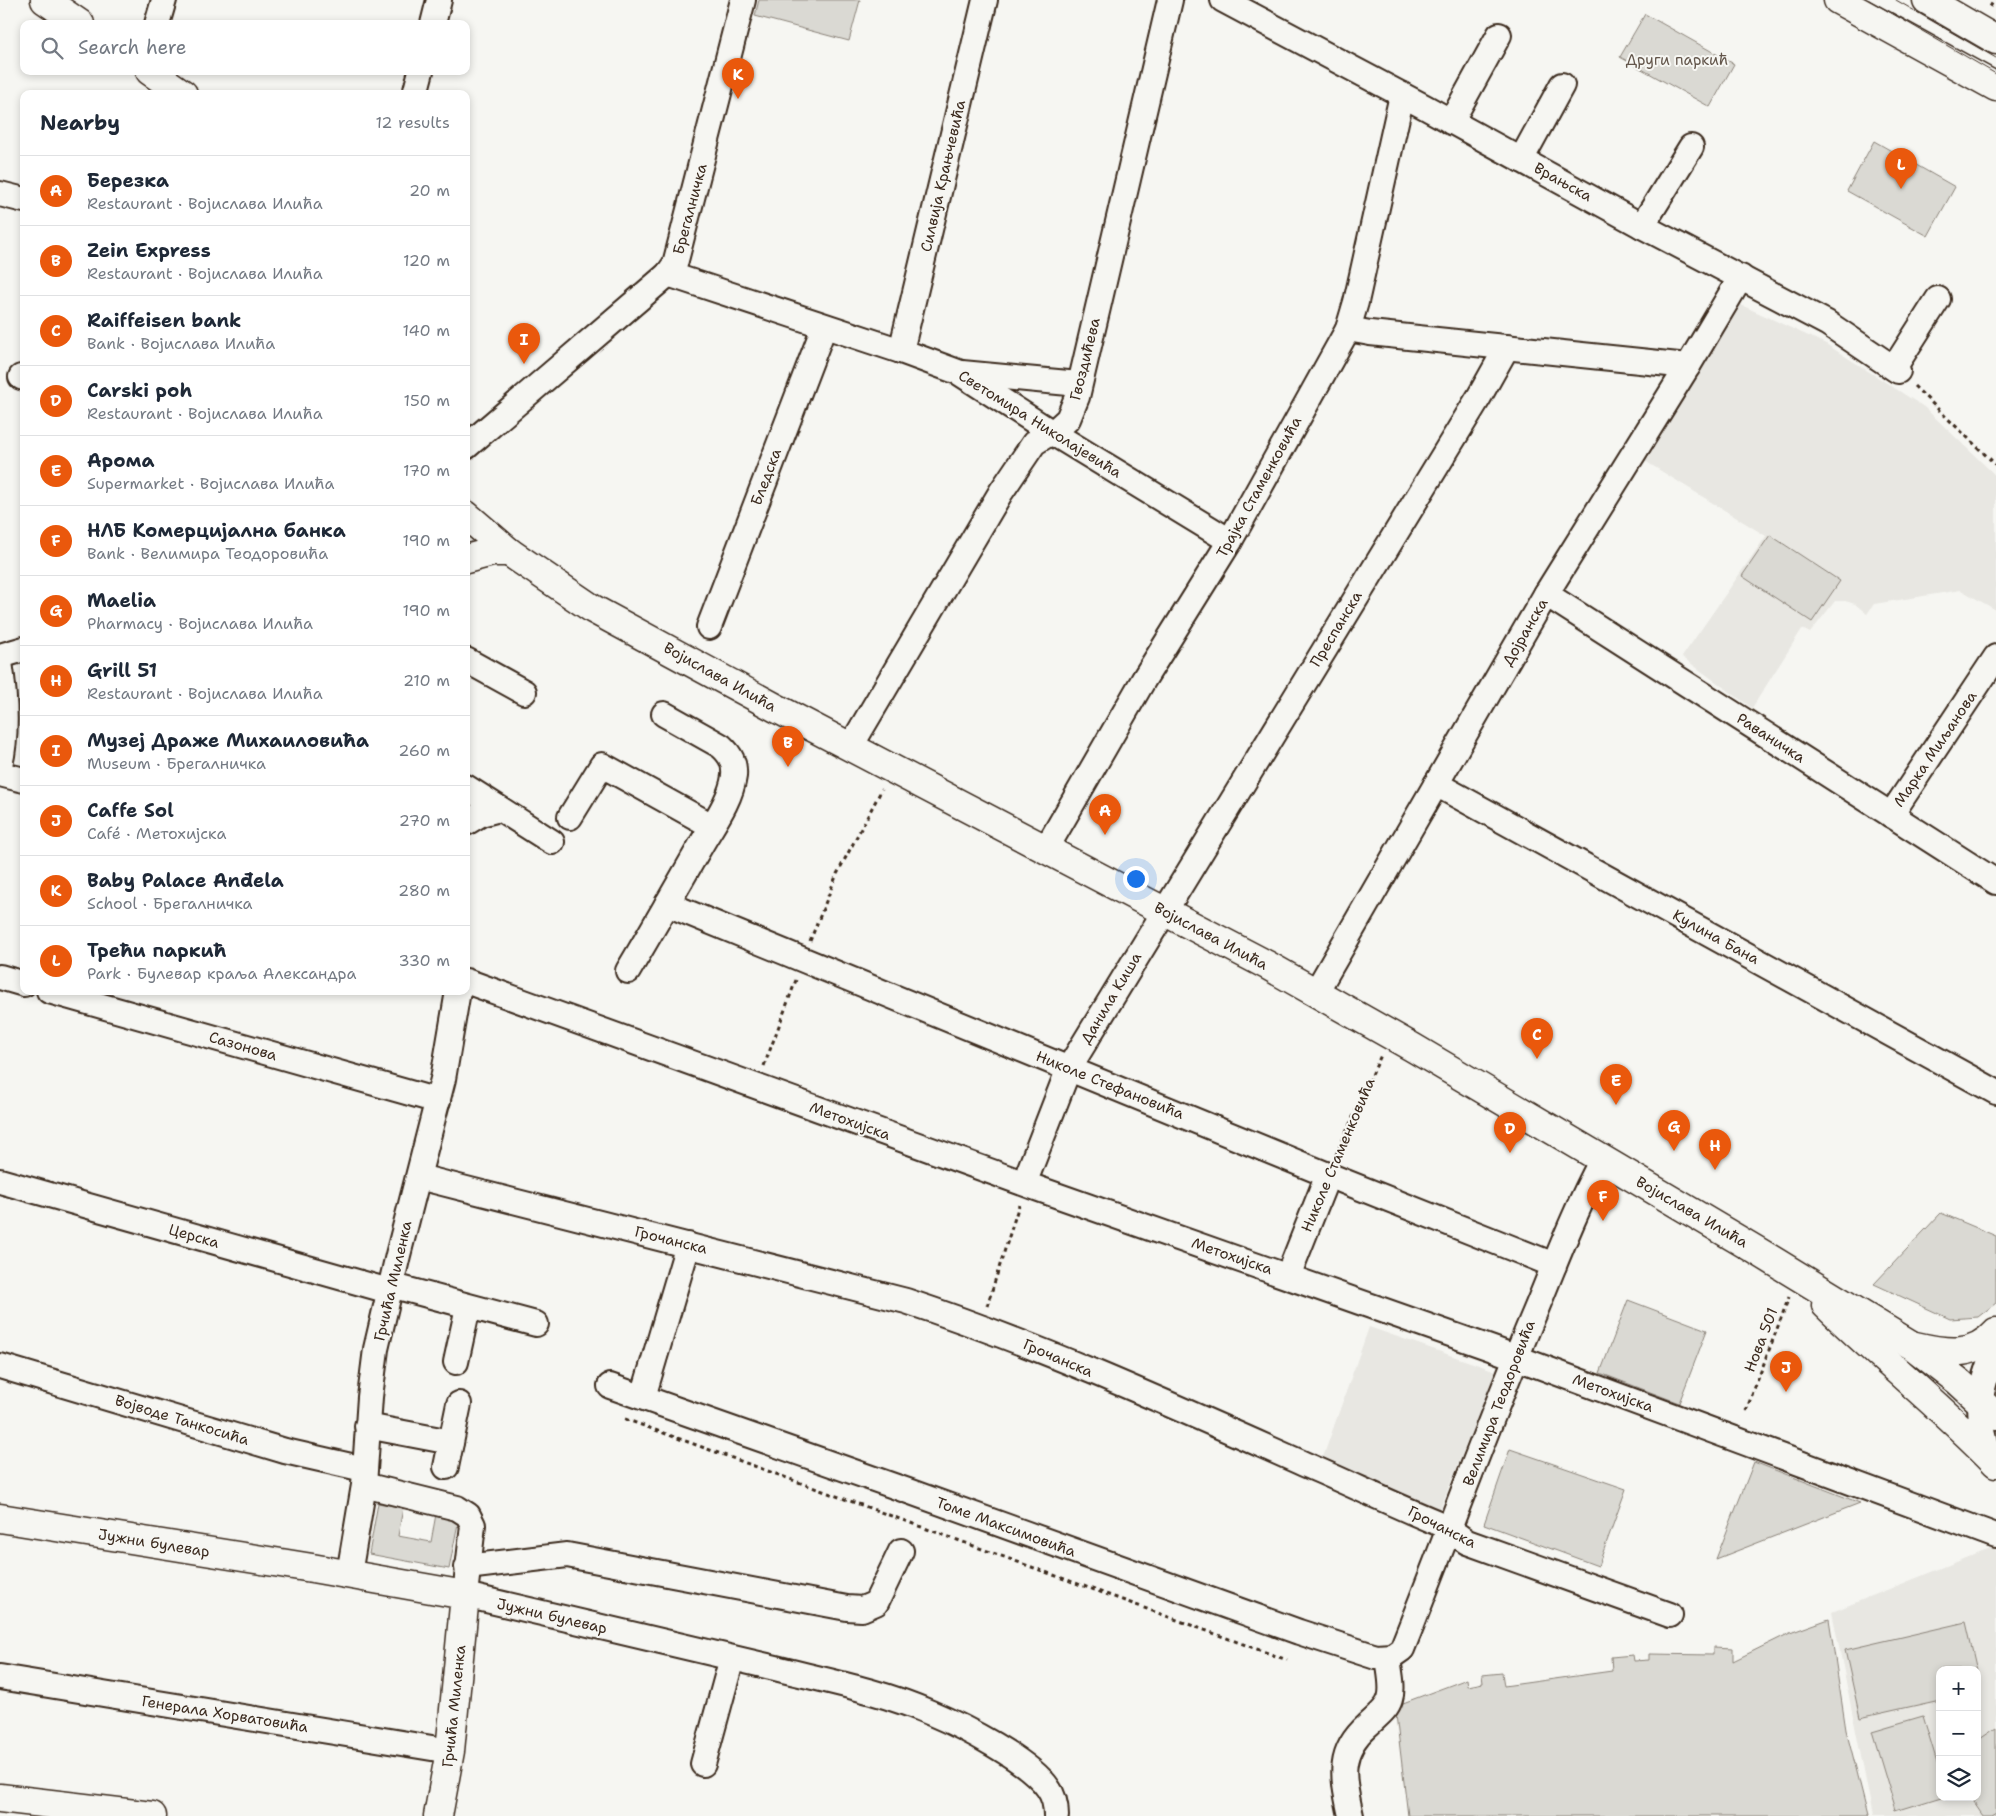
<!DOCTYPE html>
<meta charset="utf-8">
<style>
body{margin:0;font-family:"Shantell Sans",sans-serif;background:#f6f6f7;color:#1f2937}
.controls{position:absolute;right:15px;bottom:15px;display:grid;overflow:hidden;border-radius:10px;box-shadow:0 2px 8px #0003}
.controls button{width:45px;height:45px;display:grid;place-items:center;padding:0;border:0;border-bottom:1px solid #e0e1e3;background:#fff;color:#1f2937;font:25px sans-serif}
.you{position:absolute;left:1135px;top:878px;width:18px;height:18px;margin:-12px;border:4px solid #fff;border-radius:50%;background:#1a73e8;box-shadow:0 0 0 8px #1a73e833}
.badge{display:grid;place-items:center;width:32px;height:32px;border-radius:50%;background:#ea580c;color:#fff;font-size:16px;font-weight:700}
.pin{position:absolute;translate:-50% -41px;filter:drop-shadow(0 1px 2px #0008)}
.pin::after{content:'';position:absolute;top:26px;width:18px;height:15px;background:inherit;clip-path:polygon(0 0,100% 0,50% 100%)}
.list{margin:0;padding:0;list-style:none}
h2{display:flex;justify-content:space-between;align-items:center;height:65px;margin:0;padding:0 20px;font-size:21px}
h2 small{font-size:16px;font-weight:400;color:#747a83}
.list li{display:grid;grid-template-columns:32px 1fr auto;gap:15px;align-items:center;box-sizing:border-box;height:70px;padding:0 20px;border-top:1px solid #e0e1e3}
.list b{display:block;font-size:19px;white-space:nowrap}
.list p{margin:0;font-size:16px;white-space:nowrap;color:#747a83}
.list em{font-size:16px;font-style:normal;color:#747a83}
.icon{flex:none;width:28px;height:28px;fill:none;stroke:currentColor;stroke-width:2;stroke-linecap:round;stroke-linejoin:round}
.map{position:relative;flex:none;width:1996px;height:1816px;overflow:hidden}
.search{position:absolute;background:#fff;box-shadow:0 2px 8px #0003;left:20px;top:20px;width:450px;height:55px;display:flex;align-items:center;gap:12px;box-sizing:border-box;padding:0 18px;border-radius:10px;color:#747a83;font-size:19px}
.panel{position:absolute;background:#fff;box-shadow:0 2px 8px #0003;left:20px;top:90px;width:450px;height:905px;border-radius:10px}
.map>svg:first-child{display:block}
</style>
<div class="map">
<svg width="1996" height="1816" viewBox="0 0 1996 1816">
<rect width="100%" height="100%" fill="#f6f6f2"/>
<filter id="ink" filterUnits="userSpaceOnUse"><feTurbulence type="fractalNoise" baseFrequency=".02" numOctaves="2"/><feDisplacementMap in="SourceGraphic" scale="10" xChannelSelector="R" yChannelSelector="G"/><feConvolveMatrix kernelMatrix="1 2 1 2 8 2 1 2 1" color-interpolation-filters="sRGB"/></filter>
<g filter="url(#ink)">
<!-- built -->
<g fill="#e8e7e2" fill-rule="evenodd">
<polygon points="1739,304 1826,344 1924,407 1996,476 1996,610 1961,590 1874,604 1867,614 1855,604 1845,601 1835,601 1810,633 1802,629 1752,708 1682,657 1766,536 1645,461"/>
<polygon points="1369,1327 1496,1371 1440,1509 1322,1460"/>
<path d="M 1996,1548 L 1996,1816 L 1873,1816 L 1832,1612 L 1981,1552 ZM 1940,1670 L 1977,1670 L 1977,1797 L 1940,1797 Z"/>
</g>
<!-- green -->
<g fill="#dad9d3" stroke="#8a8278">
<polygon points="759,0 860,0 849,41 755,16"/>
<polygon points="1645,14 1734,64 1710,107 1620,57"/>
<polygon points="1874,141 1955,187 1928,236 1847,191"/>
<polygon points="1770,535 1840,581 1812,622 1742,576"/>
<polygon points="1941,1213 1996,1236 1996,1303 1978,1317 1950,1319 1874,1284"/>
<polygon points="1628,1300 1707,1330 1679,1403 1600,1373"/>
<polygon points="1510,1449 1626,1489 1598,1566 1484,1524"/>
<polygon points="1754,1462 1860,1503 1716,1559"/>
<polygon points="378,1503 403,1508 398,1536 431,1542 436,1514 459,1518 449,1569 369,1554"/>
<polygon points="1829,1619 1846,1730 1868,1816 1408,1816 1395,1706 1467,1679 1468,1686 1483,1683 1482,1675 1502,1673 1504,1686 1612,1671 1611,1657 1633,1655 1634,1661 1649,1660 1649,1654 1713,1655 1713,1647 1733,1648 1733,1661 1790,1633"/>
<polygon points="1966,1622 1977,1670 1940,1670 1940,1700 1860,1718 1845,1650"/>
<polygon points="1923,1716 1940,1772 1941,1797 1896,1811 1872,1731"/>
<polygon points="1996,1728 1996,1813 1991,1816 1983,1816 1970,1797 1977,1797 1977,1741"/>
</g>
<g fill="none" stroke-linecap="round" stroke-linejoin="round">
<defs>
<g id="minor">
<polyline points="1223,0 1425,107 1642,226 1827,323 1898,371"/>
<polyline points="157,24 164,0"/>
<polyline points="433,24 439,0"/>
<polyline points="415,94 421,71"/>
<polyline points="1451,122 1499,35"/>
<polyline points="1521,160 1562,85"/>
<polyline points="0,194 24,200"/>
<polyline points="1642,226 1691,147"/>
<polyline points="668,274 901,351 958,372 1051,432 1230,541"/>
<polyline points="1348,329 1370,333 1688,366"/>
<polyline points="901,351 985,0"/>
<polyline points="1894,368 1938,299"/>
<polyline points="962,373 1079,384"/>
<polyline points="21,377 24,378"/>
<polyline points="466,447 668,274 675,264 743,0"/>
<polyline points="1546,594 1996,882"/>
<polyline points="709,627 824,327"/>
<polyline points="0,656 24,649"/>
<polyline points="466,660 524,692"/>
<path d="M 0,662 C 5,695 8,732 0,765"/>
<polyline points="851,746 1001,492 1034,443 1058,428 1068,419 1077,397 1170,0"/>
<polyline points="0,774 24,780"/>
<polyline points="1436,784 1996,1092"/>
<polyline points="466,787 552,842"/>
<polyline points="1891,815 1996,657"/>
<polyline points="570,817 602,765 712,826"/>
<polyline points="466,823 481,814 500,809"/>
<polyline points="1046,849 1144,679 1230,541 1348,329 1356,302 1402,95"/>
<polyline points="667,904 1328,1175 1554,1265"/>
<path d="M 628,971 C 653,929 677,887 701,845 C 713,824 731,800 734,776 C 735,763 731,755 721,746 L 664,714"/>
<polyline points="0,977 24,984"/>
<polyline points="466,981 1039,1189 1493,1349 1996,1536"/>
<polyline points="49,991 438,1101"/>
<polyline points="1316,992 1546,594 1688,366 1741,277"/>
<polyline points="1029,1171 1069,1068 1479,397 1507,347"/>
<path d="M 419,1177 L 906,1301 C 1045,1347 1178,1408 1311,1467 C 1355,1486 1398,1507 1443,1525 L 1467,1542 L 1670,1615"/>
<polyline points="0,1181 389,1291"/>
<polyline points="1288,1276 1328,1175"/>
<polyline points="390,1285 536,1324"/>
<polyline points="456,1362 468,1307"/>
<polyline points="0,1366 285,1451 364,1469"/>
<path d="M 610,1386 L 908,1491 L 1299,1632 L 1376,1657 L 1392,1656 L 1402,1649 C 1447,1537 1488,1423 1535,1312 C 1556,1261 1576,1208 1602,1160"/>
<polyline points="643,1397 688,1245"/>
<polyline points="367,1426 451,1442"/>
<path d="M 1989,1456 C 1973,1412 1981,1388 1996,1347"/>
<polyline points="446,1467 459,1404"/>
<path d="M 364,1485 L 457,1508 L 468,1515 L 473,1525 L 465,1595 C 566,1619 667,1642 767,1666 C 822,1680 879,1690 931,1713 C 962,1726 1029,1760 1048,1788 C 1054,1796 1056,1806 1056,1816"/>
<polyline points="467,1567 567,1555 847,1608 862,1609 876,1603 901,1551"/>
<polyline points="349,1574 364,1485 370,1397 376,1349 398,1255 443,1079 458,991"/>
<polyline points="0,1677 450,1751"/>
<polyline points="703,1764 732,1658"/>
<path d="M 1351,1816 C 1343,1778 1336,1753 1368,1725 C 1376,1717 1387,1710 1390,1699 C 1394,1687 1389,1670 1388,1657"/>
</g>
<g id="major">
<polyline points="45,0 80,24"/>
<polyline points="1838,0 1996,87"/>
<polyline points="1927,0 1996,40"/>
<polyline points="150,71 183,94"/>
<polyline points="466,515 509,552 593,609 776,708 1267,965 1412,1047 1754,1249 1913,1346 1958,1381 1996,1416"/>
<polyline points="466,559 492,552 509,552"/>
<path d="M 1826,1305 C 1881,1359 1942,1407 1996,1463"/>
<path d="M 1915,1346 C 1946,1353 1973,1358 1996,1332"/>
<polyline points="0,1518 312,1568 465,1595 450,1751 438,1816"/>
<polyline points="0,1798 152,1816"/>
</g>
</defs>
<!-- minor casing -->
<use href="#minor" stroke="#3b2a1e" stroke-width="28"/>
<!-- major casing -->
<use href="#major" stroke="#3b2a1e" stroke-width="31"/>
<!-- path -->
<g stroke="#3b2a1e" stroke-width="3" stroke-dasharray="4 4" stroke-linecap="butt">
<polyline points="1990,7 1994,0"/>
<polyline points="1914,386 1996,465"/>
<polyline points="810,941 837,874 882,789"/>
<polyline points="764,1066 796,980"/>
<polyline points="1336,1155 1381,1055"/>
<polyline points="987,1306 1019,1205"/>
<polyline points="1746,1411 1789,1297"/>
<polyline points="625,1419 1287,1660"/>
</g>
<!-- minor -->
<use href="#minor" stroke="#f6f6f2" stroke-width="24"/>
<!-- major -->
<use href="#major" stroke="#f6f6f2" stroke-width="28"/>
<!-- tram -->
<g stroke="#3b2a1e" stroke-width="1">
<polyline points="1869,0 1996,74"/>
<polyline points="1896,0 1996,58"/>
</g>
</g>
</g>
<g text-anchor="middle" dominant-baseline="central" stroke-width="4" stroke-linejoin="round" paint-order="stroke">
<!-- park labels -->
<g font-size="15" fill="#63564b" stroke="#f6f6f2">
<text x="1677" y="60">Други паркић</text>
</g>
<!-- street labels -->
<g font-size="15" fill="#3b2a1e" stroke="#f6f6f2">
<text transform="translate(943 176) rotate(-77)">Силвија Крањчевића</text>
<text transform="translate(1563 182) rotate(29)">Врањска</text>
<text transform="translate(690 209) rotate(-75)">Брегалничка</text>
<text transform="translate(1085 359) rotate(-76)">Гвоздићева</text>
<text transform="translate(1040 424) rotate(32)">Светомира Николајевића</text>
<text transform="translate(766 477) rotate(-69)">Бледска</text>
<text transform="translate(1259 487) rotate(-61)">Трајка Стаменковића</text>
<text transform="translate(1336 629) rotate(-59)">Преспанска</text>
<text transform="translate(1525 632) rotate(-60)">Дојранска</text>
<text transform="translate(720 677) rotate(29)">Војислава Илића</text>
<text transform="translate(1771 738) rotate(33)">Раваничка</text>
<text transform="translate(1935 749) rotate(-56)">Марка Миљанова</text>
<text transform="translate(1211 936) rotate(28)">Војислава Илића</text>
<text transform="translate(1716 937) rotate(29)">Кулина Бана</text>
<text transform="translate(1111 998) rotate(-59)">Данила Киша</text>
<text transform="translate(243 1046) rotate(16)">Сазонова</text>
<text transform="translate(1110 1085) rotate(22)">Николе Стефановића</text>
<text transform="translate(850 1121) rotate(20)">Метохијска</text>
<text transform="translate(1338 1155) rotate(-67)">Николе Стаменковића</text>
<text transform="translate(1692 1212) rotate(30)">Војислава Илића</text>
<text transform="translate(194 1236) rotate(16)">Церска</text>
<text transform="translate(671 1240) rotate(14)">Грочанска</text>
<text transform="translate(1232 1256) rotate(19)">Метохијска</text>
<text transform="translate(393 1281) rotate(-77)">Грчића Миленка</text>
<text transform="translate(1761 1340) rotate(-69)">Нова 501</text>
<text transform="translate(1058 1358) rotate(23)">Грочанска</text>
<text transform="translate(1613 1393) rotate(20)">Метохијска</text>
<text transform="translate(1499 1403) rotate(-69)">Велимира Теодоровића</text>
<text transform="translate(182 1420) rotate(17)">Војводе Танкосића</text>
<text transform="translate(1006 1527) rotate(20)">Томе Максимовића</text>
<text transform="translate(1442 1527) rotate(27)">Грочанска</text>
<text transform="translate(154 1543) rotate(9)">Јужни булевар</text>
<text transform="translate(552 1616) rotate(13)">Јужни булевар</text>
<text transform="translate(454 1706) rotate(-84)">Грчића Миленка</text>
<text transform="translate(225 1714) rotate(9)">Генерала Хорватовића</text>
</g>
</g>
</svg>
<div class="controls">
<button>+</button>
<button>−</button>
<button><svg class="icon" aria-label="layers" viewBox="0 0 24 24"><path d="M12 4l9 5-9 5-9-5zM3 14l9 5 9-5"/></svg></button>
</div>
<div class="you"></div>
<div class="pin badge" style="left:1105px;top:835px">A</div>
<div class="pin badge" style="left:788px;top:767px">B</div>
<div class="pin badge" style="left:1537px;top:1059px">C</div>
<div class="pin badge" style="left:1510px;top:1153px">D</div>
<div class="pin badge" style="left:1616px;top:1105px">E</div>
<div class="pin badge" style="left:1603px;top:1221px">F</div>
<div class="pin badge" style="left:1674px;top:1151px">G</div>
<div class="pin badge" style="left:1715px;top:1170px">H</div>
<div class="pin badge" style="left:524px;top:364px">I</div>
<div class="pin badge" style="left:1786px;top:1392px">J</div>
<div class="pin badge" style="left:738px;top:99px">K</div>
<div class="pin badge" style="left:1901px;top:189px">L</div>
<div class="search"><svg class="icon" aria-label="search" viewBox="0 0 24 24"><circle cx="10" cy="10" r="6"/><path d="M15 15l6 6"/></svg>Search here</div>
<section class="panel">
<h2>Nearby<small>12 results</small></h2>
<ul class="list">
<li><span class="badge">A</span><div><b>Березка</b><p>Restaurant · Војислава Илића</p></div><em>20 m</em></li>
<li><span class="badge">B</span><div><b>Zein Express</b><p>Restaurant · Војислава Илића</p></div><em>120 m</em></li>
<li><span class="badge">C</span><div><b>Raiffeisen bank</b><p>Bank · Војислава Илића</p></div><em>140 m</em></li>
<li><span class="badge">D</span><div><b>Carski poh</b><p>Restaurant · Војислава Илића</p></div><em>150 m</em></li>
<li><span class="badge">E</span><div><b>Арома</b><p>Supermarket · Војислава Илића</p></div><em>170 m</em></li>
<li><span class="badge">F</span><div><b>НЛБ Комерцијална банка</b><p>Bank · Велимира Теодоровића</p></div><em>190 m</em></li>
<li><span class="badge">G</span><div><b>Maelia</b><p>Pharmacy · Војислава Илића</p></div><em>190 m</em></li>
<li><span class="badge">H</span><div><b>Grill 51</b><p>Restaurant · Војислава Илића</p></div><em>210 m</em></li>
<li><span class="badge">I</span><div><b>Музеј Драже Михаиловића</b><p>Museum · Брегалничка</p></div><em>260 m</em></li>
<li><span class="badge">J</span><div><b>Caffe Sol</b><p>Café · Метохијска</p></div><em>270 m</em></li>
<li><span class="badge">K</span><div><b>Baby Palace Anđela</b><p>School · Брегалничка</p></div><em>280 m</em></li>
<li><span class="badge">L</span><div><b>Трећи паркић</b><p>Park · Булевар краља Александра</p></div><em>330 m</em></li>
</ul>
</section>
</div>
